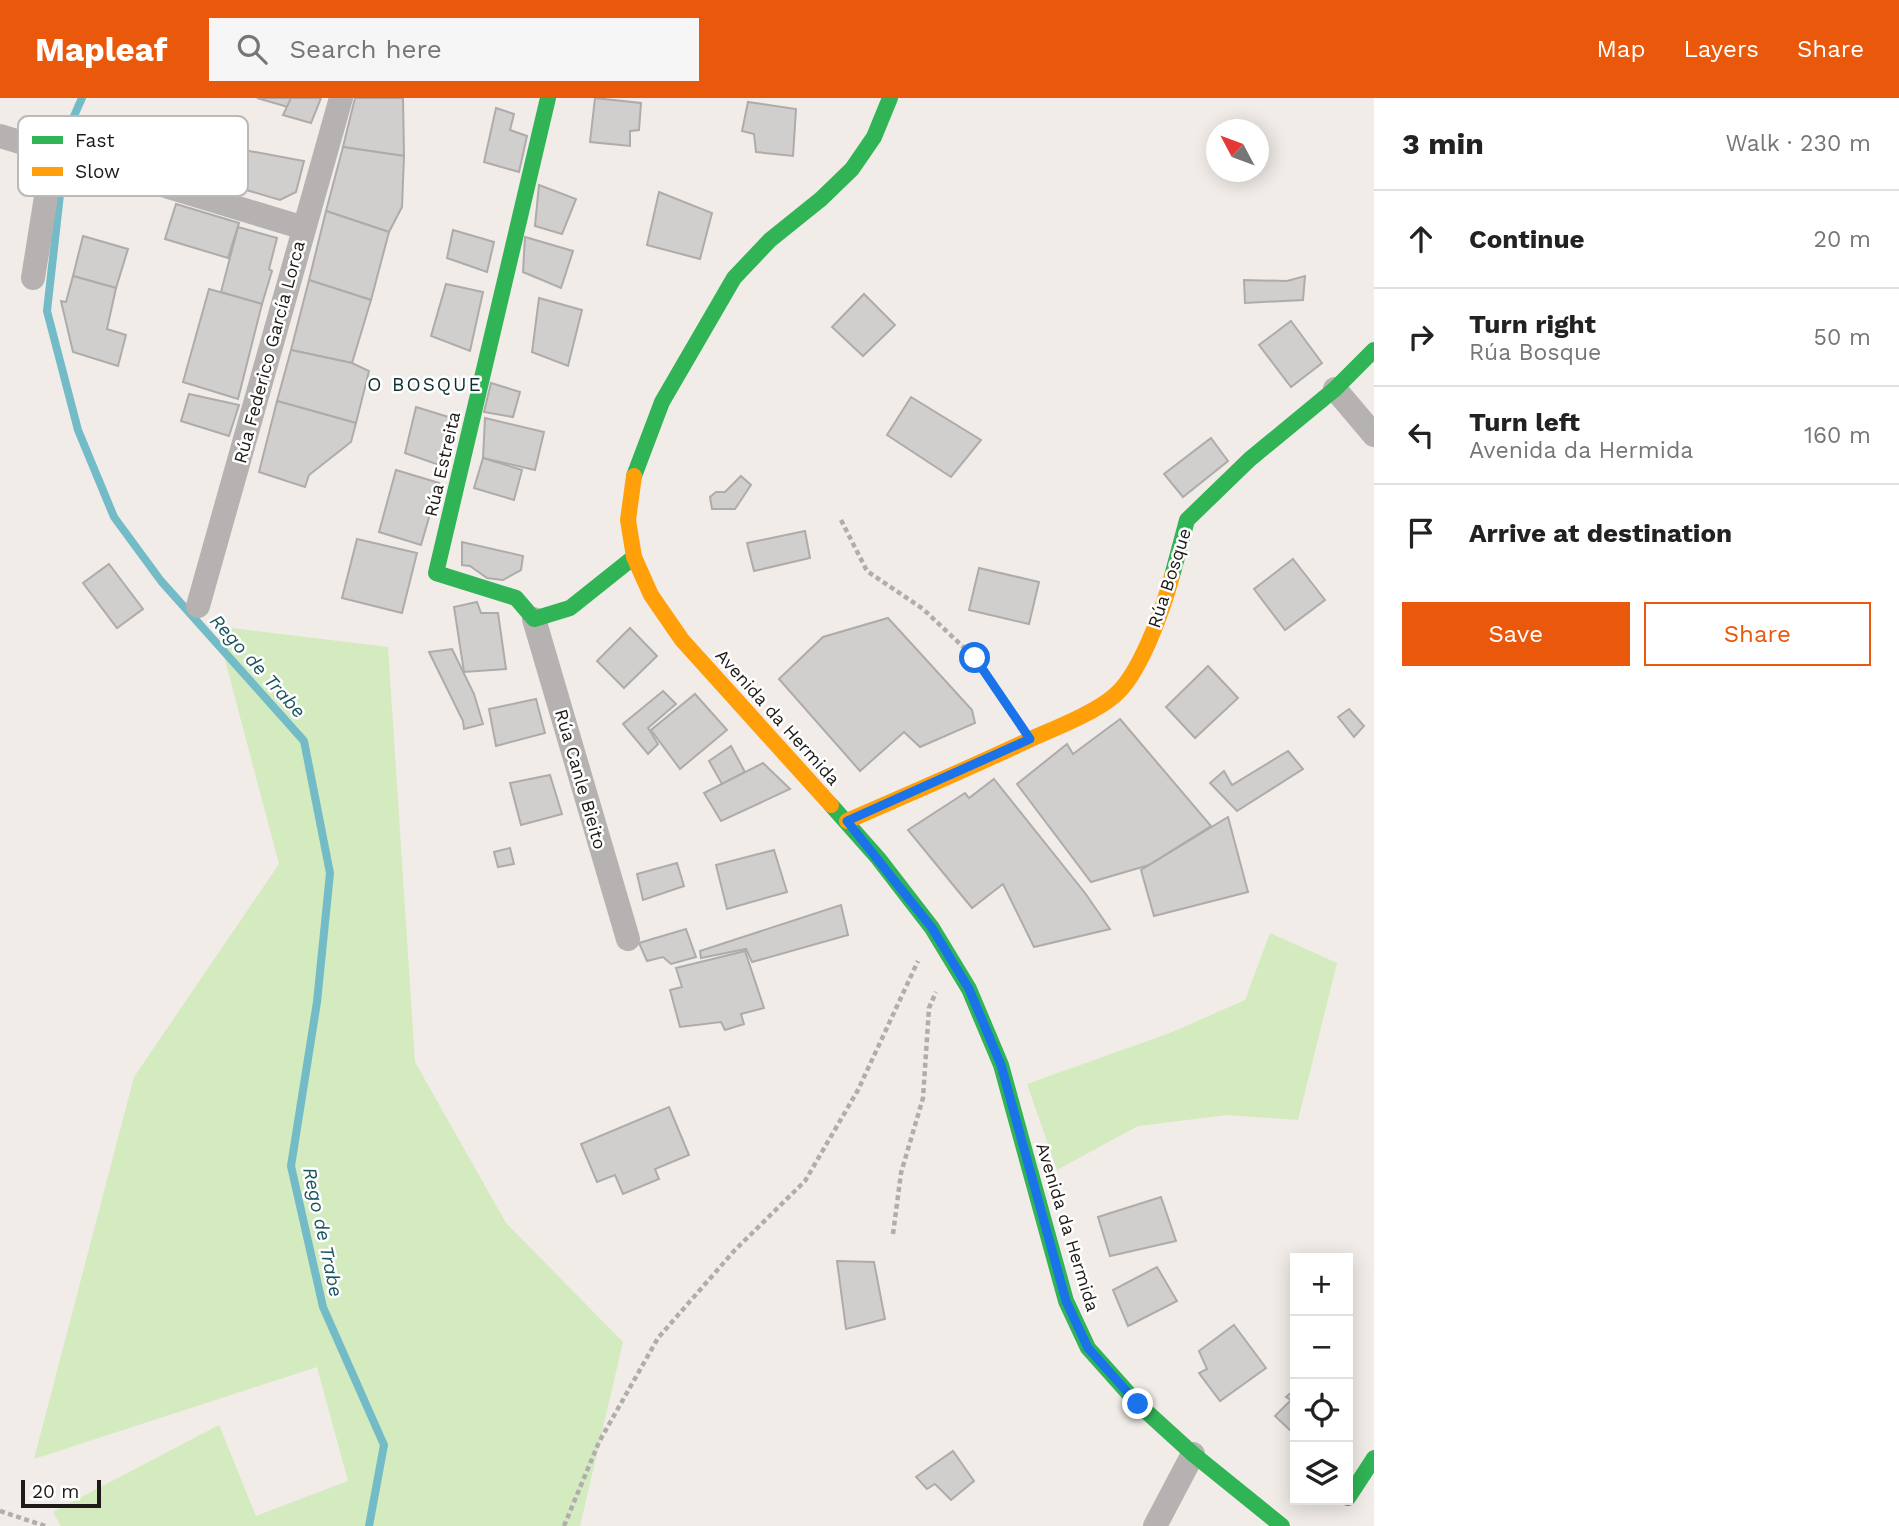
<!DOCTYPE html>
<meta charset="utf-8">
<style>
body{margin:0;font-family:"Work Sans",sans-serif;background:#f6f6f6;color:#222}
.controls{position:absolute;right:21px;bottom:21px;display:grid;overflow:hidden;border-radius:0px;box-shadow:0 4px 18px #0003}
.controls button{width:63px;height:63px;display:grid;place-items:center;padding:0;border:0;border-bottom:2px solid #e0e0e0;background:#fff;color:#222;font:35px sans-serif}
.compass{position:absolute;left:1206px;top:21px;width:63px;height:63px;border-radius:50%;background:#fff;box-shadow:0 4px 18px #0003;rotate:311deg}
.scale{position:absolute;left:21px;bottom:18px;width:80px;box-sizing:border-box;padding-left:7px;border:4px solid #1d1a17;border-top:0;font-size:19px;line-height:24px;white-space:nowrap;color:#1d1a17;-webkit-text-stroke:5px #fff;paint-order:stroke}
.stop{position:absolute;width:21px;height:21px;margin:-16px;border:5px solid #1a73e8;border-radius:50%;background:#fff}
.stop.end{background:#1a73e8;border-color:#fff;box-shadow:0 2px 7px #0008}
.list{margin:0;padding:0;list-style:none}
h2{display:flex;justify-content:space-between;align-items:center;height:91px;margin:0;padding:0 28px;font-size:30px}
h2 small{font-size:23px;font-weight:400;color:#767676}
.list li{display:grid;grid-template-columns:46px 1fr auto;gap:21px;align-items:center;box-sizing:border-box;height:98px;padding:0 28px;border-top:2px solid #e0e0e0}
.list b{display:block;font-size:26px;white-space:nowrap}
.list p{margin:0;font-size:23px;white-space:nowrap;color:#767676}
.list em{font-size:23px;font-style:normal;color:#767676}
.actions{display:flex;gap:14px;padding:21px 28px}
.actions a{flex:1;padding:16px 0;border:2px solid #ea580c;border-radius:0px;text-align:center;font-size:24px;color:#ea580c}
.actions .main{background:#ea580c;color:#fff}
.icon{flex:none;width:38px;height:38px;fill:none;stroke:currentColor;stroke-width:2;stroke-linecap:round;stroke-linejoin:round}
.map{position:relative;flex:none;width:1374px;height:1428px;overflow:hidden}
header{display:flex;align-items:center;gap:42px;box-sizing:border-box;height:98px;padding:0 35px;background:#ea580c;color:#fff}
header strong{font-size:33px}
nav{display:flex;gap:38px;margin-inline-start:auto;font-size:24px}
.search{width:490px;height:63px;background:#f6f6f6;display:flex;align-items:center;gap:18px;box-sizing:border-box;padding:0 24px;border-radius:0px;color:#767676;font-size:26px}
main{display:flex}
aside{flex:1;background:#fff}
.map>svg:first-child{display:block}
</style>
<header>
<strong>Mapleaf</strong>
<div class="search"><svg class="icon" aria-label="search" viewBox="0 0 24 24"><circle cx="10" cy="10" r="6"/><path d="M15 15l6 6"/></svg>Search here</div>
<nav><a>Map</a><a>Layers</a><a>Share</a></nav>
</header>
<main>
<div class="map">
<svg width="1374" height="1428" viewBox="0 0 1374 1428">
<rect width="100%" height="100%" fill="#f1ece7"/>
<!-- green -->
<g fill="#d4eabf">
<polygon points="216,528 388,549 415,964 506,1125 623,1244 580,1428 61,1428 53,1414 219,1327 256,1418 348,1383 317,1269 34,1361 134,979 279,766"/>
<polygon points="1270,835 1337,865 1298,1022 1227,1017 1138,1028 1057,1072 1027,986 1170,935 1245,902"/>
</g>
<g fill="none" stroke-linecap="round" stroke-linejoin="round">
<!-- stream -->
<polyline stroke="#72bbc7" stroke-width="8" points="82,0 67,34 47,213 78,332 114,419 161,483 304,643 330,775 317,904 291,1068 323,1209 384,1347 369,1428"/>
</g>
<!-- building -->
<g fill="#d1cece" stroke="#aeabab" stroke-width="2">
<polygon points="257,0 291,0 288,9"/>
<polygon points="291,0 321,0 311,25 283,17"/>
<polygon points="355,0 403,0 404,58 343,49"/>
<polygon points="595,0 641,5 639,32 630,33 630,48 590,44"/>
<polygon points="748,4 796,11 793,58 756,54 754,36 742,33"/>
<polygon points="496,10 514,16 510,32 527,38 519,74 484,64"/>
<polygon points="222,48 304,63 296,94 280,102 213,82"/>
<polygon points="343,49 404,58 402,109 389,134 326,113"/>
<polygon points="539,87 576,101 562,136 535,128"/>
<polygon points="659,94 712,115 700,161 647,147"/>
<polygon points="176,106 239,125 228,160 165,141"/>
<polygon points="326,113 389,134 371,202 309,182"/>
<polygon points="238,129 277,140 269,171 272,173 262,206 221,194"/>
<polygon points="453,132 494,144 487,174 447,160"/>
<polygon points="83,138 128,151 116,190 73,178"/>
<polygon points="525,139 573,153 561,190 523,174"/>
<polygon points="73,178 116,190 107,231 126,237 118,268 73,254 61,203 66,204"/>
<polygon points="1305,178 1303,202 1245,205 1244,182 1287,183"/>
<polygon points="309,182 371,202 352,265 291,252"/>
<polygon points="446,186 483,194 470,253 431,238"/>
<polygon points="209,191 262,206 238,301 183,284"/>
<polygon points="864,196 895,227 863,258 832,229"/>
<polygon points="539,200 582,212 568,268 532,254"/>
<polygon points="1291,223 1322,265 1291,289 1259,247"/>
<polygon points="291,252 352,265 369,273 356,325 277,303"/>
<polygon points="491,285 520,294 513,319 484,314"/>
<polygon points="189,296 239,307 229,338 181,323"/>
<polygon points="911,299 981,342 951,379 887,337"/>
<polygon points="277,303 356,325 351,344 309,377 305,389 259,374"/>
<polygon points="416,309 455,321 442,368 405,355"/>
<polygon points="485,320 544,334 535,372 483,360"/>
<polygon points="1211,340 1228,363 1183,399 1164,376"/>
<polygon points="483,360 522,372 514,402 474,390"/>
<polygon points="396,372 439,385 421,447 379,434"/>
<polygon points="741,378 751,387 735,411 712,411 710,399 716,394 725,394"/>
<polygon points="805,433 810,460 754,473 747,445"/>
<polygon points="357,441 417,455 402,515 342,500"/>
<polygon points="462,444 523,458 521,472 503,482 487,480 470,468 462,467"/>
<polygon points="1293,461 1325,502 1285,532 1254,491"/>
<polygon points="109,466 143,511 117,530 83,485"/>
<polygon points="979,470 1039,484 1029,526 969,512"/>
<polygon points="477,504 481,515 498,515 506,571 464,574 454,509"/>
<polygon points="888,520 972,612 975,625 920,649 904,634 860,673 779,581 823,539"/>
<polygon points="630,530 657,558 624,590 597,563"/>
<polygon points="452,551 474,596 483,626 464,631 463,623 429,554"/>
<polygon points="1208,568 1238,600 1195,640 1166,609"/>
<polygon points="663,593 676,606 648,630 658,646 648,656 623,626"/>
<polygon points="695,596 727,632 680,671 651,632"/>
<polygon points="536,601 545,635 496,648 489,611"/>
<polygon points="1349,611 1364,628 1354,639 1338,619"/>
<polygon points="1120,621 1211,728 1149,767 1091,784 1017,686 1067,646 1073,656"/>
<polygon points="731,648 745,674 722,686 709,663"/>
<polygon points="1288,653 1303,671 1237,713 1210,685 1224,673 1232,687"/>
<polygon points="763,665 790,691 721,723 704,695"/>
<polygon points="550,677 562,716 521,727 510,685"/>
<polygon points="994,681 1085,795 1110,831 1034,849 1003,786 972,810 908,732 965,695 969,700"/>
<polygon points="1228,719 1248,794 1154,818 1141,772"/>
<polygon points="510,750 514,766 498,769 494,754"/>
<polygon points="774,752 787,794 727,811 716,767"/>
<polygon points="677,765 684,788 643,802 637,776"/>
<polygon points="841,807 848,837 752,864 746,851 701,860 700,853"/>
<polygon points="686,831 696,859 671,866 663,859 647,863 639,845"/>
<polygon points="745,853 764,910 741,916 744,926 725,932 721,924 680,929 670,892 682,889 676,870"/>
<polygon points="669,1009 689,1057 655,1071 659,1081 623,1096 615,1077 597,1084 581,1046"/>
<polygon points="1161,1099 1176,1143 1110,1158 1098,1119"/>
<polygon points="837,1163 874,1164 885,1221 846,1231"/>
<polygon points="1157,1169 1177,1203 1128,1228 1113,1192"/>
<polygon points="1234,1227 1266,1270 1220,1303 1199,1275 1207,1271 1199,1253"/>
<polygon points="1295,1291 1295,1337 1275,1318 1291,1302 1286,1299"/>
<polygon points="953,1353 974,1383 951,1402 935,1386 927,1391 916,1379"/>
</g>
<g fill="none" stroke-linecap="round" stroke-linejoin="round">
<!-- path -->
<g stroke="#b0adac" stroke-width="4.5" stroke-dasharray="5 3.5" stroke-linecap="butt">
<polyline points="841,422 867,473 923,511 975,560 1014,617"/>
<polyline points="893,1136 901,1075 923,1000 929,910 936,894"/>
<polyline points="0,1413 45,1428"/>
<polyline points="564,1428 599,1344 658,1240 734,1153 805,1083 858,992 918,863"/>
</g>
<!-- street -->
<g stroke="#b5b2b1" stroke-width="24">
<polyline points="0,38 304,130"/>
<polyline points="33,180 53,55"/>
<polyline points="1335,291 1374,337"/>
<polyline points="198,508 341,0"/>
<polyline points="534,521 628,841"/>
<polyline points="1155,1428 1193,1356"/>
</g>
<!-- fast -->
<g stroke="#30b455" stroke-width="16">
<polyline points="548,0 436,475 516,500 534,521 570,510 634,459"/>
<polyline points="634,378 662,304 734,180 770,142 821,101 852,71 874,39 890,0"/>
<polyline points="1172,478 1187,422 1250,361 1335,291 1374,252"/>
<polyline points="831,707 878,760 932,830 969,891 1001,967 1066,1203 1088,1250 1138,1306 1193,1356 1282,1428"/>
<polyline points="1348,1400 1374,1360"/>
</g>
<!-- slow -->
<g stroke="#ff9f0a" stroke-width="16">
<polyline points="634,378 628,422 634,459 651,497 682,542 831,707"/>
<path d="M 847,723 C 909,696 972,669 1033,640 C 1056,630 1096,614 1114,598 C 1140,577 1163,511 1172,478"/>
</g>
</g>
<g fill="none" stroke-linecap="round" stroke-linejoin="round">
<!-- route -->
<polyline stroke="#1a73e8" stroke-width="9" points="975,560 1030,641 847,723 932,830 969,891 1001,967 1066,1203 1088,1250 1138,1306"/>
</g>
<g text-anchor="middle" dominant-baseline="central" stroke-width="5" stroke-linejoin="round" paint-order="stroke">
<!-- street labels -->
<g font-size="18" fill="#1d1a17" stroke="#fff">
<text transform="translate(269 254) rotate(-75)">Rúa Federico García Lorca</text>
<text transform="translate(442 366) rotate(-77)">Rúa Estreita</text>
<text transform="translate(1169 480) rotate(-72)">Rúa Bosque</text>
<text transform="translate(778 619) rotate(48)">Avenida da Hermida</text>
<text transform="translate(581 681) rotate(74)">Rúa Canle Bieito</text>
<text transform="translate(1068 1129) rotate(73)">Avenida da Hermida</text>
</g>
<!-- neighbourhood labels -->
<g font-size="19" letter-spacing="2" fill="#0b2f31" stroke="#fff">
<text x="425" y="286">O BOSQUE</text>
</g>
<!-- water labels -->
<g font-size="19" font-style="italic" fill="#19545f" stroke="#fff">
<text transform="translate(258 568) rotate(48)">Rego de Trabe</text>
<text transform="translate(323 1134) rotate(78)">Rego de Trabe</text>
</g>
</g>
<!-- legend -->
<rect x="18" y="18" width="230" height="80" rx="10" fill="#fff" stroke="#bbbab9" stroke-width="2"/>
<rect x="32" y="38" width="31" height="8" fill="#30b455"/>
<rect x="32" y="69" width="31" height="9" fill="#ff9f0a"/>
<g font-size="19" fill="#1d1a17">
<text x="75" y="49">Fast</text>
<text x="75" y="80">Slow</text>
</g>
</svg>
<div class="controls">
<button>+</button>
<button>−</button>
<button><svg class="icon" aria-label="locate" viewBox="0 0 24 24"><circle cx="12" cy="12" r="6"/><path d="M12 2v4M12 18v4M2 12h4M18 12h4"/></svg></button>
<button><svg class="icon" aria-label="layers" viewBox="0 0 24 24"><path d="M12 4l9 5-9 5-9-5zM3 14l9 5 9-5"/></svg></button>
</div>
<svg class="compass" viewBox="-18 -18 36 36"><path d="M0-13l5 13h-10z" fill="#e53935"/><path d="M0 13l5-13h-10z" fill="#767676"/></svg>
<div class="scale">20 m</div>
<div class="stop" style="left:975px;top:560px"></div>
<div class="stop end" style="left:1138px;top:1306px"></div>
</div>
<aside>
<h2>3 min<small>Walk · 230 m</small></h2>
<ul class="list">
<li><svg class="icon" aria-label="ahead" viewBox="0 0 24 24"><path d="M12 20V5M6 11l6-6 6 6"/></svg><div><b>Continue</b></div><em>20 m</em></li>
<li><svg class="icon" aria-label="right" viewBox="0 0 24 24"><path d="M7 20v-9h11M14 6l5 5-5 5"/></svg><div><b>Turn right</b><p>Rúa Bosque</p></div><em>50 m</em></li>
<li><svg class="icon" aria-label="left" viewBox="0 0 24 24"><path d="M17 20v-9H6M10 6l-5 5 5 5"/></svg><div><b>Turn left</b><p>Avenida da Hermida</p></div><em>160 m</em></li>
<li><svg class="icon" aria-label="arrive" viewBox="0 0 24 24"><path d="M6 21V4h12l-3 4 3 4H6"/></svg><div><b>Arrive at destination</b></div></li>
</ul>
<div class="actions"><a class="main">Save</a><a>Share</a></div>
</aside>
</main>
